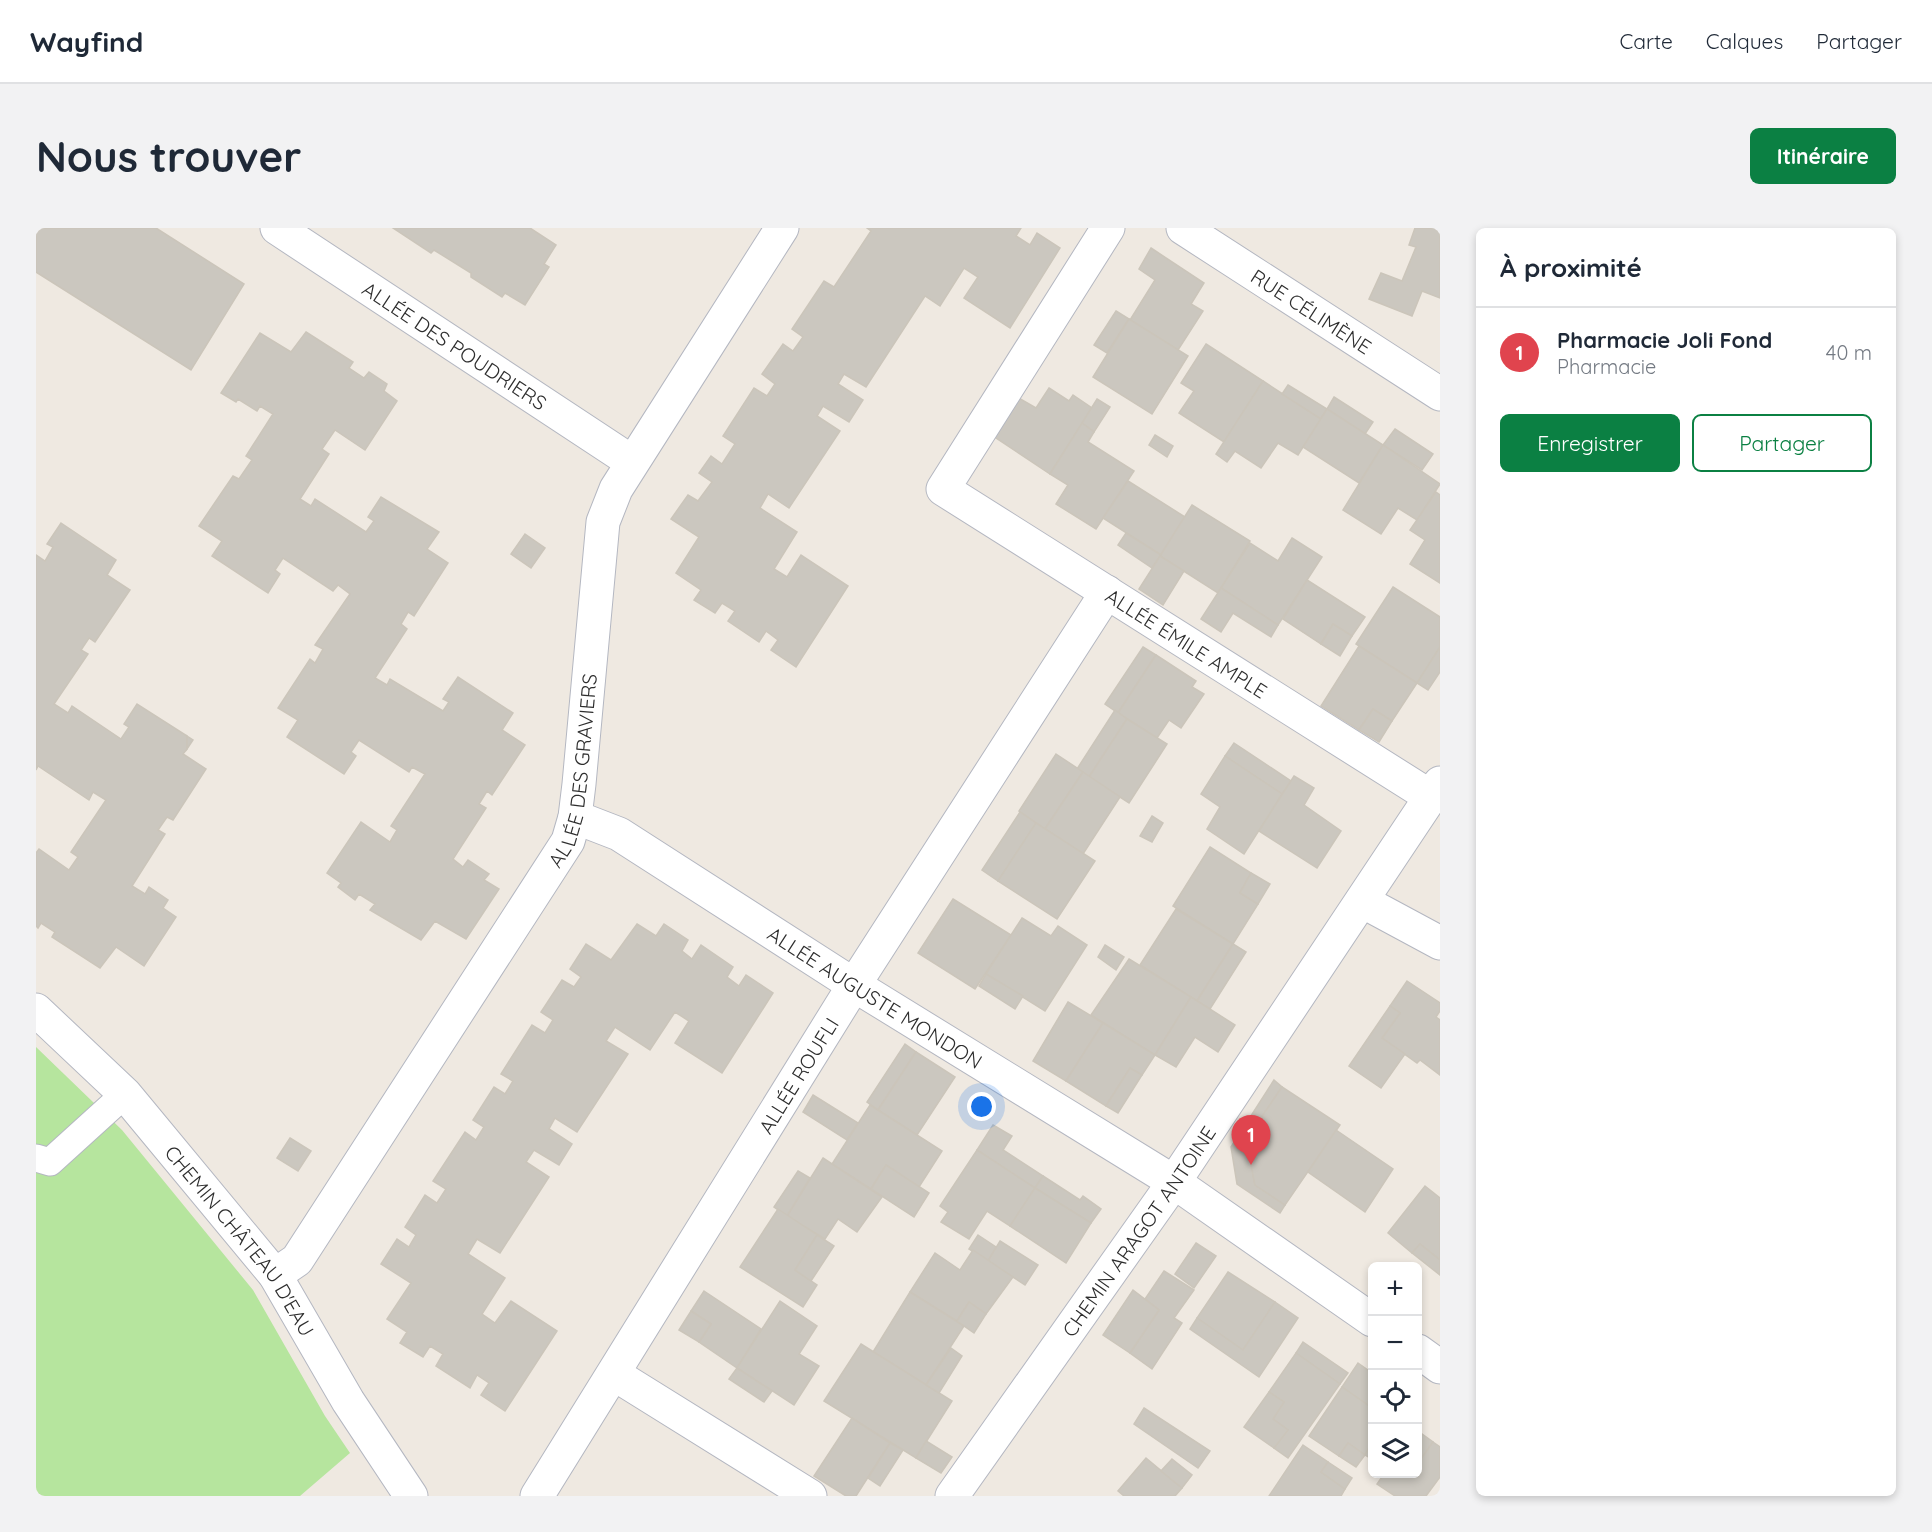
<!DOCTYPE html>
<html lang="fr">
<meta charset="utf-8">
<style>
body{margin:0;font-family:Quicksand,sans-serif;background:#f2f2f3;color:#1f2937}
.controls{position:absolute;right:18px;bottom:18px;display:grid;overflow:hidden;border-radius:9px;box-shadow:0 3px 9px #0003}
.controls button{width:54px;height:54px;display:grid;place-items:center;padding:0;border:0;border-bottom:2px solid #e0e1e3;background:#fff;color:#1f2937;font:30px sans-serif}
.you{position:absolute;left:946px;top:879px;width:21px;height:21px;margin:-15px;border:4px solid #fff;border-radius:50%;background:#1a73e8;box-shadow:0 0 0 9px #1a73e833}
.badge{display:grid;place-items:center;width:39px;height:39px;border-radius:50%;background:#0b8043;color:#fff;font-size:20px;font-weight:700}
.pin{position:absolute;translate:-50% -50px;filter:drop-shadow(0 2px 3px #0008)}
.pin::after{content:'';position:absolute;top:32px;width:21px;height:18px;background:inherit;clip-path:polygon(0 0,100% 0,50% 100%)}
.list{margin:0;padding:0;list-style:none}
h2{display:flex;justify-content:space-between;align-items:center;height:78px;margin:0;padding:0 24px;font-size:26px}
h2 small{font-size:20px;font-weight:400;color:#747a83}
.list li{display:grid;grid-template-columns:39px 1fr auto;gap:18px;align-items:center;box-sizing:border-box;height:90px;padding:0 24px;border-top:2px solid #e0e1e3}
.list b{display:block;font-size:22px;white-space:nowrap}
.list p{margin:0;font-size:20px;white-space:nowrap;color:#747a83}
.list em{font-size:20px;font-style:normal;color:#747a83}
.actions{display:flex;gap:12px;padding:18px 24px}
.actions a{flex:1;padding:14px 0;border:2px solid #0b8043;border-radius:9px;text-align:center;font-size:21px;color:#0b8043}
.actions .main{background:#0b8043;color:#fff}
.icon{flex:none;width:33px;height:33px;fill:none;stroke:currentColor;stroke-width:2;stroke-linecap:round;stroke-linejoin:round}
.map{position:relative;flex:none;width:1404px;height:1268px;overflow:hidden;border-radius:9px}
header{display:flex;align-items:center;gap:36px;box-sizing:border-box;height:84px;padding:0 30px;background:#fff;border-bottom:2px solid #e0e1e3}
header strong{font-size:28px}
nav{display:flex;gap:33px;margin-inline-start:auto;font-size:21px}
.intro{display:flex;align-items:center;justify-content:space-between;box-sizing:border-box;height:144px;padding:0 36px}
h1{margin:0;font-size:42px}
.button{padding:15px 27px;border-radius:9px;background:#0b8043;color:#fff;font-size:21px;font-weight:700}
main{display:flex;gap:36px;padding:0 36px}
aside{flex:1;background:#fff;border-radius:9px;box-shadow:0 3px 9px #0003}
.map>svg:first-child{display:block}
</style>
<header>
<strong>Wayfind</strong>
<nav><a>Carte</a><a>Calques</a><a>Partager</a></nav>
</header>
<div class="intro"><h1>Nous trouver</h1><a class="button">Itinéraire</a></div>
<main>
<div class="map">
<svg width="1404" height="1268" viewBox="0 0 1404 1268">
<rect width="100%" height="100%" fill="#efe9e1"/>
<!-- green -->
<polygon fill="#b6e59e" points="0,819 86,902 217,1062 289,1188 314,1225 264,1268 0,1268"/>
<!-- building -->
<g fill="#cbc7bf" stroke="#cbc5ba" stroke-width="1.5">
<polygon points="0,0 120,0 208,56 155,142 0,44"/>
<polygon points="357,0 494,0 520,17 508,36 513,39 489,77 469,65 466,69 435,49 435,45 398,22 395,25"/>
<polygon points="831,0 985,0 980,8 994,17 1001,5 1024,20 974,100 928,70 942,49 928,40 904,78 889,68 830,159 808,146 802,156 827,172 813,194 787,178 781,188 804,203 753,280 732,266 724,280 761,304 738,341 751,349 765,327 812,358 760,439 735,422 742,412 730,403 723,414 692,393 699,383 686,375 679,385 658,372 665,362 640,345 663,309 635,291 652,267 662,273 676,254 663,245 675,228 686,236 699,216 687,208 718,160 731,168 739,156 726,146 747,116 757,123 767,109 756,101 788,53 798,59 835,3"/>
<polygon points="1379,0 1404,0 1404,70 1386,63 1376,88 1333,71 1345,45 1366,53 1380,19 1373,17"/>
<polygon points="1115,20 1168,55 1155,76 1167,83 1142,122 1094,92 1119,52 1103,41"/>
<polygon points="1080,83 1093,91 1071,125 1058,117"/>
<polygon points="1093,91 1152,128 1116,186 1057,149"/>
<polygon points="270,104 317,134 313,140 328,150 333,144 351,156 348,163 361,173 329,222 299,202 286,221 293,226 264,271 275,278 279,271 330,304 338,293 332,289 345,269 403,304 391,321 412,335 378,388 372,384 365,396 371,401 339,450 351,457 354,451 407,483 413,474 407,471 422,449 477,485 466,502 489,517 456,567 451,563 443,576 450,580 417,631 427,639 432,632 453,646 448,652 463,661 430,711 399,693 385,712 334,682 339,676 323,666 319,672 302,659 305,655 291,645 325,594 354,614 361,602 355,598 389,546 376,539 373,544 323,512 315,524 320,528 308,546 251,509 262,492 242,480 274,431 279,435 287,421 279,417 314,366 302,357 297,363 247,330 239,342 244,346 232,365 176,328 186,313 163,298 197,248 203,251 216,232 210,228 237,186 224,178 221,183 202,171 200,174 185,165 224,105 255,124"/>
<polygon points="1170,116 1227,153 1188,214 1143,185 1158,163 1145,155"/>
<polygon points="1227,153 1285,191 1262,227 1242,215 1225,240 1199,223 1191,234 1180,226"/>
<polygon points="1252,157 1291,181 1285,191 1246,166"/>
<polygon points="1013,160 1033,173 1037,167 1056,180 1014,246 957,208 981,169 1000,180"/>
<polygon points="1298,169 1337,194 1329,206 1291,181"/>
<polygon points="1061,171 1074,179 1058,204 1046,195"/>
<polygon points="1291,181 1347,217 1323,255 1267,219"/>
<polygon points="1046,195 1058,204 1052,214 1098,243 1060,301 1020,276 1032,257 1014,246"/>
<polygon points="1359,201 1397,226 1386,242 1347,217"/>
<polygon points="1119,207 1137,218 1131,229 1113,217"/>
<polygon points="1347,217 1404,256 1381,292 1362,280 1345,306 1307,282"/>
<polygon points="1092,253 1149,289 1125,327 1067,290"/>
<polygon points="1400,264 1404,267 1404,355 1374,336 1389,312 1374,302"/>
<polygon points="1156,277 1214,313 1182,365 1124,328"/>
<polygon points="25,295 80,332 71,347 94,362 59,414 53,410 45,422 52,426 18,476 32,485 36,478 85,511 93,499 88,496 101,476 151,508 151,521 147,526 170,541 137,592 131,589 122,602 129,606 96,658 109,666 113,659 132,672 127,680 140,689 108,738 80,719 64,740 16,709 19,704 5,695 2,700 0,698 0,625 3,621 33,642 42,629 35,624 70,572 57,564 53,572 2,538 0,542 0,327 9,333 17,319 11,316"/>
<polygon points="1090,305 1125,327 1116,340 1082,317"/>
<polygon points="489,306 509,320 495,340 475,326"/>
<polygon points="1256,310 1286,329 1242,397 1185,360 1214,315 1242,333"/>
<polygon points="1124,328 1148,343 1127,377 1103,361"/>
<polygon points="1271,352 1329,389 1316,408 1297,396 1285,416 1247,391"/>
<polygon points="1357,359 1404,389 1404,419 1381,455 1320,416"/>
<polygon points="1185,360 1242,397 1235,409 1197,385 1185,404 1165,391"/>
<polygon points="1297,396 1316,408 1304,428 1285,416"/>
<polygon points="1323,418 1381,455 1356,493 1337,481 1323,502 1285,478"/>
<polygon points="1107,419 1120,427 1082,485 1069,476"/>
<polygon points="1404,419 1404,444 1392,462 1381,455"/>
<polygon points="1120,427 1160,453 1156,459 1168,466 1145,500 1133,492 1121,510 1082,485"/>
<polygon points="1337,481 1356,493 1343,514 1323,502"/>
<polygon points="1079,482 1091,491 1053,549 1041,541"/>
<polygon points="1091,491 1131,516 1093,575 1053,549"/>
<polygon points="151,508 157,512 151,521"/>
<polygon points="1198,515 1255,553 1246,566 1189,528"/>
<polygon points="1020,526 1047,544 1009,601 983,583"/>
<polygon points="1189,528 1246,566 1208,626 1171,601 1184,579 1165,566"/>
<polygon points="1047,544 1084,569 1047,626 1009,601"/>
<polygon points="1258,548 1278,560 1268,577 1305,603 1281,640 1223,603"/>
<polygon points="984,584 1000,595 962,653 946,642"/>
<polygon points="1116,588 1127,595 1116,614 1104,608"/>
<polygon points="1000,595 1059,633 1021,691 962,653"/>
<polygon points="1174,619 1215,645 1204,665 1222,676 1197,716 1137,678"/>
<polygon points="1215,645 1234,656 1222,676 1204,665"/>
<polygon points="917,671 975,707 939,761 882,725"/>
<polygon points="1140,681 1197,716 1161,773 1104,737"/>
<polygon points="986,690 1015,708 1022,698 1051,717 1009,783 950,746"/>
<polygon points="601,696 620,708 628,696 652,712 646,723 656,731 665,717 697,739 691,749 703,758 710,747 737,765 686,845 639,815 653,793 639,784 614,822 579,799 570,813 592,826 541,904 519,890 513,901 536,916 523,937 498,922 490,934 513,949 464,1025 441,1011 432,1026 469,1050 446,1086 459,1095 475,1073 521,1103 469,1183 445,1167 453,1155 441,1147 434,1160 400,1138 407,1126 394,1118 387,1129 364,1115 371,1104 351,1091 375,1055 345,1036 361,1011 373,1019 380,1007 369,999 389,967 401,975 410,961 397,953 429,904 440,912 448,899 437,892 458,859 469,866 477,853 465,846 496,797 509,805 517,792 505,784 526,752 538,759 545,749 534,741 550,716 575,732"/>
<polygon points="1197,716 1210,724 1174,781 1161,773"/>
<polygon points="1069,717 1088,729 1080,742 1062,729"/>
<polygon points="1093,731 1155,769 1119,827 1055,787"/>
<polygon points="950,746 987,768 979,781 943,758"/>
<polygon points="1371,753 1404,775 1404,783 1400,789 1404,792 1404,847 1384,832 1381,835 1346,810 1364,785 1354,778"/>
<polygon points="1155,769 1199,797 1182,824 1159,809 1140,839 1119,827"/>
<polygon points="1032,774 1067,795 1030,853 997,833"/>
<polygon points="1354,778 1364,785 1346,810 1369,826 1345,860 1313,838"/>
<polygon points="1067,795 1119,827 1106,847 1094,840 1070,878 1030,853"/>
<polygon points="869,816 880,824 842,882 831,874"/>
<polygon points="880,824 919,849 881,907 842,882"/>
<polygon points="1094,840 1106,847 1082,885 1070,878"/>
<polygon points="1238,852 1246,859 1210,912 1219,957 1249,977 1244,985 1201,956 1195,919"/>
<polygon points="1246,859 1304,897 1249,977 1219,957 1210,912"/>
<polygon points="777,867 822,895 811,912 767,884"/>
<polygon points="834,877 906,923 883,959 850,937 835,961 796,936"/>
<polygon points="957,897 976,908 967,922 1007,948 999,960 941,922"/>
<polygon points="1300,902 1357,941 1329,984 1272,944"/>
<polygon points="254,910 275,923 262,943 241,930"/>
<polygon points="941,922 999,960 974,998 951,983 933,1011 905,994 912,984 904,978"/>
<polygon points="787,930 846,969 821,1004 802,991 789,1011 751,988"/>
<polygon points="850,937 893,965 878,989 835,961"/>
<polygon points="762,943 774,950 751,988 738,979"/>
<polygon points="1007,948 1044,972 1047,968 1065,981 1055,995 999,960"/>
<polygon points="1389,958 1404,970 1404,1032 1384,1016 1376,1025 1352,1005"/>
<polygon points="999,960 1055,995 1030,1035 974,998"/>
<polygon points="742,981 781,1007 759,1042 781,1057 767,1079 704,1039"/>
<polygon points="781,1007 798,1018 775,1053 759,1042"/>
<polygon points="942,1007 960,1019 952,1033 933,1021"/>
<polygon points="964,1013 1002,1037 989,1057 952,1033"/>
<polygon points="1160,1015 1180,1028 1158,1060 1139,1046"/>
<polygon points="1384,1016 1404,1032 1404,1047 1376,1025"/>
<polygon points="937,1022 977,1049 950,1086 933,1074 921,1093 874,1064 899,1025 924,1042"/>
<polygon points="1128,1043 1158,1062 1138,1090 1146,1095 1116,1141 1094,1125 1123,1082 1109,1071"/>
<polygon points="1192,1044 1239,1074 1207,1122 1161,1090"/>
<polygon points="1097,1062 1123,1082 1094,1125 1067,1107"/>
<polygon points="668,1063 725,1101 701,1140 663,1114 675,1096 655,1083"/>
<polygon points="874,1064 928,1098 890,1157 837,1124"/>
<polygon points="744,1073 781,1098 763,1126 783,1138 758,1177 701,1140"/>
<polygon points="933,1074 950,1086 938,1105 921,1093"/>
<polygon points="1239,1074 1262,1090 1223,1149 1154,1101 1161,1090 1207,1122"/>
<polygon points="655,1083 675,1096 663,1114 643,1102"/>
<polygon points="1267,1114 1312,1145 1304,1156 1260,1125"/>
<polygon points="825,1116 916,1173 880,1230 788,1173"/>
<polygon points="915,1120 926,1128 903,1165 890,1157"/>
<polygon points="1260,1125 1304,1156 1252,1230 1238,1220 1252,1202 1237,1191 1248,1174 1233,1164"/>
<polygon points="1322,1135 1336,1145 1336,1180 1306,1159"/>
<polygon points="701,1140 736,1163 728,1174 693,1151"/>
<polygon points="1306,1159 1336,1180 1336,1214 1329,1227 1312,1215 1303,1228 1273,1208"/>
<polygon points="1233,1164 1248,1174 1237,1191 1252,1202 1238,1220 1208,1199"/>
<polygon points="1108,1180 1174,1223 1162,1240 1098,1196"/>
<polygon points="816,1190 854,1215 820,1268 810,1268 778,1248"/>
<polygon points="1382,1203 1397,1214 1385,1231 1382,1229"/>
<polygon points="890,1213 916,1229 905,1245 880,1230"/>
<polygon points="1336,1214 1336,1226 1334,1230 1329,1227"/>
<polygon points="1397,1214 1404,1219 1404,1249 1390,1268 1359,1268 1341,1256 1348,1246 1382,1246 1382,1229 1385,1231"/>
<polygon points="854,1215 867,1222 844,1258 832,1250"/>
<polygon points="1312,1215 1329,1227 1320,1239 1303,1228"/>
<polygon points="1267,1217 1292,1234 1285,1244 1309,1261 1305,1268 1233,1268"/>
<polygon points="1110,1230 1146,1260 1139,1268 1088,1268 1082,1263"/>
<polygon points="1136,1231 1156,1247 1146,1260 1125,1243"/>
<polygon points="1292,1234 1316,1250 1309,1261 1285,1244"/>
</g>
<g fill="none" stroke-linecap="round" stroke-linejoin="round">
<defs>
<polyline id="lane" points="0,930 14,934 89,866"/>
<g id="street">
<path id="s1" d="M 241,0 L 596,234"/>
<path id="s2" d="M 1072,0 L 907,261 L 1395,569"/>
<path id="s3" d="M 1147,0 L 1404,166"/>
<path id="s4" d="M 539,589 L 583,606 L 818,757 L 1138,954 L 1336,1092"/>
<polyline points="1326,673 1404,715"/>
<path id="s5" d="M 239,1047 L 261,1032 L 532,613 L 539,589 L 543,556 L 567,294 L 580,261 L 746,0"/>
<polyline points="1382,1123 1404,1139"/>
<polyline points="578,1146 774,1268"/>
<path id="s6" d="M 501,1268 L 818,757 L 1071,364"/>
<path id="s7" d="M 916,1268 L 1138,954 L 1404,555"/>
</g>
<g id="secondary">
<path id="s8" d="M 0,782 L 89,866 L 239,1047 L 312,1173 L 375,1268"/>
</g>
</defs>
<!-- lane casing -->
<use href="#lane" stroke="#b4b7c1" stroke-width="29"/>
<!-- street casing -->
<use href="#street" stroke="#b4b7c1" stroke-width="35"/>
<!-- secondary casing -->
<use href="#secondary" stroke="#b4b7c1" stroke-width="35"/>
<!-- lane -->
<use href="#lane" stroke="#fff" stroke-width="27"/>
<!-- street -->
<use href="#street" stroke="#fff" stroke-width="33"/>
<!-- secondary -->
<use href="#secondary" stroke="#fff" stroke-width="33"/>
</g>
<g text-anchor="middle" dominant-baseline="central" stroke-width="5" stroke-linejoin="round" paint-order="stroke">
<!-- street labels -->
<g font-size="20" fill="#2e2e2e" stroke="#fff">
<text stroke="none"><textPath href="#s3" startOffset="153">RUE CÉLIMÈNE</textPath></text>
<text stroke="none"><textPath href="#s1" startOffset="213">ALLÉE DES POUDRIERS</textPath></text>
<text stroke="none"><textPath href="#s2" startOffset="597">ALLÉE ÉMILE AMPLE</textPath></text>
<text stroke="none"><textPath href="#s5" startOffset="596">ALLÉE DES GRAVIERS</textPath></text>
<text stroke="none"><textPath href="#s4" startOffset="351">ALLÉE AUGUSTE MONDON</textPath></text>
<text stroke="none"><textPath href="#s6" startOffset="495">ALLÉE ROUFLI</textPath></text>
<text stroke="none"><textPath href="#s7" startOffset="324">CHEMIN ARAGOT ANTOINE</textPath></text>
<text stroke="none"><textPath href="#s8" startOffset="309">CHEMIN CHÂTEAU D'EAU</textPath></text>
</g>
</g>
</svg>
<div class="controls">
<button>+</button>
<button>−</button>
<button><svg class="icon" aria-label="locate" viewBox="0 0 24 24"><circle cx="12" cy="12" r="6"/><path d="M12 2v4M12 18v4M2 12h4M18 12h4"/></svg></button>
<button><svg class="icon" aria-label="layers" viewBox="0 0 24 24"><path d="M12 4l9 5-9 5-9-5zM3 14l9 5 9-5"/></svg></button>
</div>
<div class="you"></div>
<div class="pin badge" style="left:1215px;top:937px;background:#e0444e">1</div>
</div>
<aside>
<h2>À proximité<small></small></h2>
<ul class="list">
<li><span class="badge" style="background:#e0444e">1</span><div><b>Pharmacie Joli Fond</b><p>Pharmacie</p></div><em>40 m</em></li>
</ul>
<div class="actions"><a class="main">Enregistrer</a><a>Partager</a></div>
</aside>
</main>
